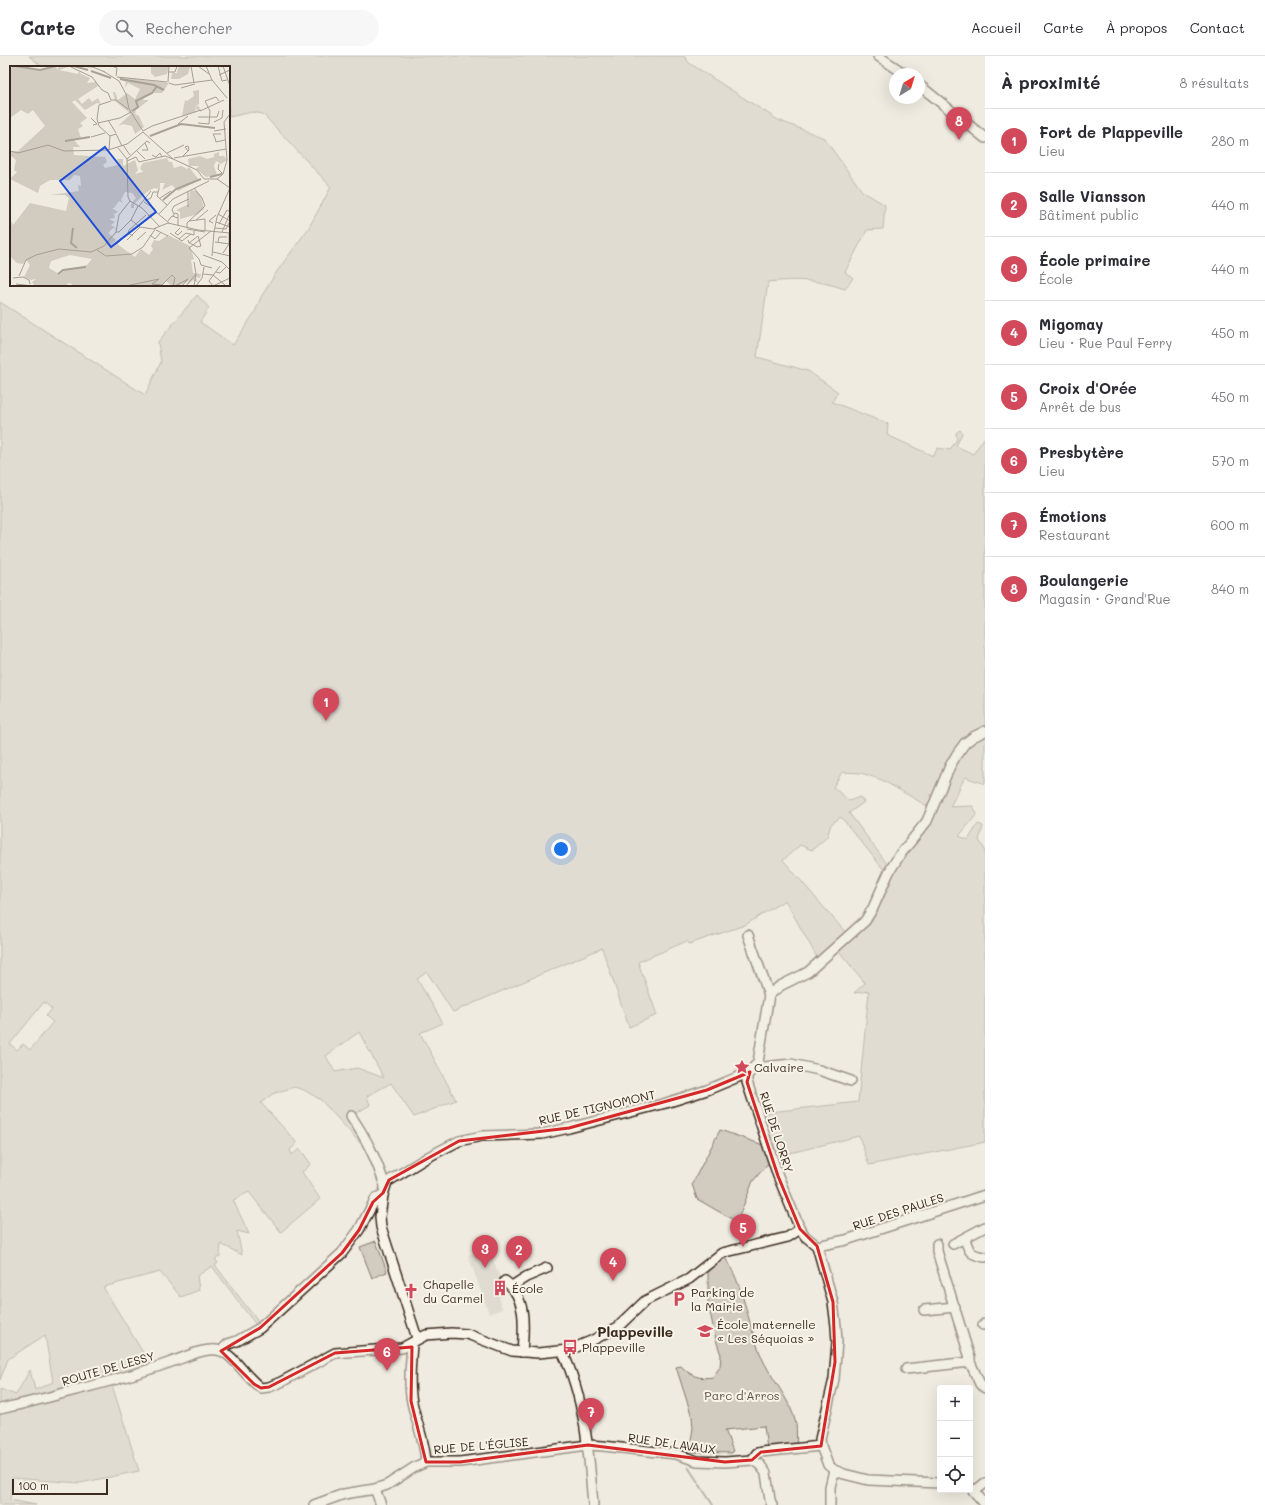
<!DOCTYPE html>
<html lang="fr">
<meta charset="utf-8">
<style>
body{margin:0;font-family:Mali,sans-serif;background:#f7f7f7;color:#2b2b33}
.controls{position:absolute;right:12px;bottom:12px;display:grid;overflow:hidden;border-radius:4px;box-shadow:0 4px 16px #0002}
.controls button{width:36px;height:36px;display:grid;place-items:center;padding:0;border:0;border-bottom:1px solid #e1e1e2;background:#fff;color:#2b2b33;font:20px sans-serif}
.compass{position:absolute;left:889px;top:12px;width:36px;height:36px;border-radius:50%;background:#fff;box-shadow:0 4px 16px #0002;rotate:38deg}
.scale{position:absolute;left:12px;bottom:10px;width:96px;box-sizing:border-box;padding-left:4px;border:2px solid #3b2a1e;border-top:0;font-size:11px;line-height:14px;white-space:nowrap;color:#3b2a1e;-webkit-text-stroke:3px #f7f3e8;paint-order:stroke}
.you{position:absolute;left:561px;top:793px;width:14px;height:14px;margin:-10px;border:3px solid #fff;border-radius:50%;background:#1a73e8;box-shadow:0 0 0 6px #1a73e833}
.badge{display:grid;place-items:center;width:26px;height:26px;border-radius:50%;background:#d1495b;color:#fff;font-size:13px;font-weight:700}
.pin{position:absolute;translate:-50% -33px;filter:drop-shadow(0 1px 2px #0008)}
.pin::after{content:'';position:absolute;top:21px;width:14px;height:12px;background:inherit;clip-path:polygon(0 0,100% 0,50% 100%)}
.list{margin:0;padding:0;list-style:none}
h2{display:flex;justify-content:space-between;align-items:center;height:52px;margin:0;padding:0 16px;font-size:17px}
h2 small{font-size:13px;font-weight:400;color:#7c7c81}
.list li{display:grid;grid-template-columns:26px 1fr auto;gap:12px;align-items:center;box-sizing:border-box;height:64px;padding:0 16px;border-top:1px solid #e1e1e2}
.list b{display:block;font-size:15px;white-space:nowrap}
.list p{margin:0;font-size:13px;white-space:nowrap;color:#7c7c81}
.list em{font-size:13px;font-style:normal;color:#7c7c81}
.icon{flex:none;width:22px;height:22px;fill:none;stroke:currentColor;stroke-width:2;stroke-linecap:round;stroke-linejoin:round}
.map{position:relative;flex:none;width:985px;height:1449px;overflow:hidden}
header{display:flex;align-items:center;gap:24px;box-sizing:border-box;height:56px;padding:0 20px;background:#fff;border-bottom:1px solid #e1e1e2}
header strong{font-size:19px}
nav{display:flex;gap:22px;margin-inline-start:auto;font-size:14px}
.search{width:280px;height:36px;background:#f7f7f7;display:flex;align-items:center;gap:10px;box-sizing:border-box;padding:0 14px;border-radius:22px;color:#7c7c81;font-size:15px}
main{display:flex}
aside{flex:1;background:#fff}
.map>svg:first-child{display:block}
</style>
<header>
<strong>Carte</strong>
<div class="search"><svg class="icon" aria-label="search" viewBox="0 0 24 24"><circle cx="10" cy="10" r="6"/><path d="M15 15l6 6"/></svg>Rechercher</div>
<nav><a>Accueil</a><a>Carte</a><a>À propos</a><a>Contact</a></nav>
</header>
<main>
<div class="map">
<svg width="985" height="1449" viewBox="0 0 985 1449">
<rect width="100%" height="100%" fill="#efebe0"/>
<filter id="ink" filterUnits="userSpaceOnUse"><feTurbulence type="fractalNoise" baseFrequency=".025" numOctaves="2"/><feDisplacementMap in="SourceGraphic" scale="8" xChannelSelector="R" yChannelSelector="G"/><feConvolveMatrix kernelMatrix="1 2 1 2 8 2 1 2 1" color-interpolation-filters="sRGB"/></filter>
<g filter="url(#ink)">
<!-- built -->
<polygon fill="#e0dbd0" points="488,1191 501,1224 505,1239 499,1241 502,1253 489,1258 468,1199"/>
<!-- green -->
<g fill="#d1cbc0" stroke="#867a6f" fill-rule="evenodd">
<path d="M 29,0 L 684,0 L 689,7 L 778,64 L 824,82 L 862,135 L 885,149 L 883,173 L 867,174 L 845,216 L 853,222 L 845,233 C 815,223 798,223 768,226 L 757,301 L 808,315 L 838,336 L 832,346 L 888,368 L 887,379 L 933,400 L 938,392 L 950,394 L 957,383 L 956,377 L 960,374 L 962,377 L 956,390 L 973,398 L 985,381 L 985,728 L 965,721 L 950,751 L 973,750 L 977,758 L 959,780 L 968,784 L 978,768 L 983,770 L 979,784 L 985,794 L 985,1086 L 869,1109 L 859,1080 L 774,1101 L 761,1057 L 858,1046 L 869,935 L 854,937 L 865,927 L 838,894 L 869,867 L 891,817 L 922,776 L 929,751 L 882,724 L 861,717 L 842,716 L 833,731 L 849,745 L 860,741 L 864,746 L 849,757 L 888,809 L 885,815 L 841,761 L 831,768 L 827,781 L 812,794 L 800,789 L 783,804 L 846,877 L 818,903 L 785,844 L 745,869 L 689,888 L 687,885 L 638,906 L 657,959 L 629,971 L 602,892 L 453,956 L 427,916 L 417,923 L 443,967 L 420,977 L 456,1044 L 414,1061 L 391,1027 L 367,1040 L 370,1049 L 351,1060 L 364,1086 L 361,1088 L 321,1044 L 304,1034 L 294,1031 L 272,1038 L 261,1047 L 297,1087 L 290,1094 L 292,1099 L 300,1093 L 311,1108 L 302,1116 L 320,1143 L 281,1176 L 249,1136 L 233,1144 L 249,1178 L 237,1175 L 242,1199 L 221,1188 L 220,1200 L 215,1203 L 218,1207 L 215,1209 L 259,1267 L 256,1269 L 212,1210 L 197,1220 L 199,1234 L 181,1241 L 160,1216 L 103,1231 L 153,1313 L 111,1326 L 139,1415 L 80,1427 L 12,1422 L 10,1444 L 36,1449 L 0,1449 L 0,1333 L 16,1339 L 30,1314 L 35,1334 L 53,1326 L 45,1279 L 8,1303 L 0,1324 L 0,246 L 145,339 L 161,306 L 158,286 L 197,239 L 209,252 L 200,266 L 233,289 L 255,256 L 261,241 L 276,217 L 308,173 L 323,146 L 331,131 L 263,58 L 252,56 L 229,61 L 229,11 L 43,11 ZM 44,946 L 52,953 L 46,960 L 53,966 L 30,994 L 23,988 L 17,994 L 10,988 ZM 359,976 L 384,1022 L 357,1012 L 335,1016 L 326,1000 Z"/>
<polygon points="720,1074 766,1090 770,1105 753,1125 737,1166 697,1143 692,1128"/>
<polygon points="376,1185 387,1216 372,1222 360,1191"/>
<path d="M 724,1200 C 744,1229 747,1265 760,1297 C 769,1321 791,1343 796,1368 C 797,1375 796,1383 797,1389 L 767,1393 L 764,1370 L 725,1374 L 733,1395 L 732,1397 L 689,1396 L 693,1372 L 692,1361 L 676,1311 L 681,1310 C 692,1321 699,1323 713,1321 L 720,1311 L 721,1299 L 716,1284 L 708,1247 L 708,1208 Z"/>
</g>
<g fill="none" stroke-linecap="round" stroke-linejoin="round">
<!-- stream -->
<polyline stroke="#7e7266" stroke-width="2" points="688,1411 713,1449"/>
<defs>
<g id="minor">
<polyline points="878,0 905,18"/>
<polyline points="919,29 985,82"/>
<polyline points="748,879 769,939"/>
<polyline points="754,1012 791,1008 819,1014 851,1025"/>
<path d="M 351,1060 C 367,1084 376,1102 385,1130"/>
<polyline points="383,1139 380,1161 381,1171 417,1282"/>
<path d="M 965,1183 C 969,1196 970,1199 985,1201"/>
<polyline points="937,1188 937,1195 970,1302 970,1306 980,1328 985,1332"/>
<polyline points="953,1188 985,1171"/>
<polyline points="817,1190 846,1184 985,1139"/>
<path d="M 505,1225 C 527,1241 524,1271 522,1296"/>
<polyline points="512,1230 526,1221 547,1212"/>
<polyline points="924,1254 955,1251"/>
<polyline points="983,1269 985,1267"/>
<path d="M 412,1287 C 411,1306 408,1327 412,1346 C 416,1366 425,1385 426,1406"/>
<polyline points="221,1295 228,1288 237,1285 260,1272 342,1197 359,1174 376,1142 383,1139 387,1126 428,1101 459,1085 482,1080 542,1078 569,1072 666,1047 707,1034 750,1016"/>
<path d="M 562,1295 C 585,1342 589,1397 593,1449"/>
<polyline points="906,1313 970,1306"/>
<path d="M 0,1353 C 23,1348 46,1342 68,1336 C 104,1327 139,1318 174,1305 C 186,1301 208,1290 221,1295 C 234,1299 247,1323 261,1332 L 269,1331 L 281,1326 L 335,1297 L 402,1292 L 426,1279 L 451,1277 L 467,1278 L 512,1295 L 538,1297 L 569,1294 L 591,1285 L 618,1271 L 645,1245 L 689,1223 L 722,1197 L 788,1181 L 800,1173"/>
<polyline points="752,1404 757,1397 761,1396 821,1390"/>
<polyline points="940,1427 868,1424 844,1418 834,1414 828,1409 821,1390 820,1383 834,1323 837,1286 836,1270 833,1246 817,1190 805,1180 800,1173 778,1120 747,1026 747,1020 758,1006 769,939 780,930 808,916 865,865 873,852 889,816 899,800 927,765 950,710 957,698 965,687 973,681 985,675"/>
<polyline points="970,1431 985,1448"/>
<polyline points="975,1435 985,1427"/>
<polyline points="314,1449 344,1438 375,1433"/>
<polyline points="381,1449 375,1433 387,1429 415,1411 426,1406 460,1406 588,1389 603,1390 676,1398 697,1405 725,1406 752,1404 760,1409 766,1417 770,1444 772,1449"/>
<polyline points="830,1449 830,1431 834,1414"/>
</g>
</defs>
<!-- minor casing -->
<use href="#minor" stroke="#3b2a1e" stroke-width="12"/>
<!-- minor -->
<use href="#minor" stroke="#f7f3e8" stroke-width="9"/>
</g>
</g>
<!-- marked area -->
<path d="M0 0H985V1449H0ZM 750,1016 L 747,1026 L 778,1120 L 800,1173 L 817,1190 L 833,1246 L 835,1306 L 821,1390 L 761,1396 L 752,1404 L 725,1406 L 588,1389 L 460,1406 L 426,1406 L 411,1345 L 412,1291 L 335,1297 L 269,1331 L 261,1332 L 254,1328 L 221,1295 L 260,1272 L 342,1197 L 359,1174 L 373,1146 L 383,1137 L 389,1124 L 459,1085 L 569,1072 L 707,1034 Z" fill="#efebe0" fill-opacity=".55" fill-rule="evenodd"/>
<path fill="none" stroke="#d62828" stroke-width="3" stroke-linejoin="round" d="M 750,1016 L 747,1026 L 778,1120 L 800,1173 L 817,1190 L 833,1246 L 835,1306 L 821,1390 L 761,1396 L 752,1404 L 725,1406 L 588,1389 L 460,1406 L 426,1406 L 411,1345 L 412,1291 L 335,1297 L 269,1331 L 261,1332 L 254,1328 L 221,1295 L 260,1272 L 342,1197 L 359,1174 L 373,1146 L 383,1137 L 389,1124 L 459,1085 L 569,1072 L 707,1034 Z"/>
<!-- icons -->
<defs>
<symbol id="sight-bare" viewBox="-9 -9 18 18"><path d="M0-6L1.8-2.2L6-1.7L2.9 1.2L3.7 5.4L0 3.3L-3.7 5.4L-2.9 1.2L-6-1.7L-1.8-2.2Z" fill="#d1495b" stroke="#f7f3e8" stroke-width="2.5" paint-order="stroke"/></symbol>
<symbol id="building-bare" viewBox="-9 -9 18 18"><path d="M-4-6H4V6H1V3H-1V6H-4ZM-2.5-4.3h1.7v1.8h-1.7ZM.8-4.3h1.7v1.8H.8ZM-2.5-1h1.7V.8h-1.7ZM.8-1h1.7V.8H.8Z" fill="#d1495b" stroke="#f7f3e8" stroke-width="2.5" paint-order="stroke"/></symbol>
<symbol id="church-bare" viewBox="-9 -9 18 18"><path d="M-1.2-6h2.4v3.5h3.3v2.4h-3.3V6h-2.4V-.1h-3.3v-2.4h3.3Z" fill="#d1495b" stroke="#f7f3e8" stroke-width="2.5" paint-order="stroke"/></symbol>
<symbol id="parking-bare" viewBox="-9 -9 18 18"><path d="M-3.5-5.5H1a3.5 3.5 0 0 1 0 7H-1V5.5H-3.5ZM-1-3.4V-.6H.8a1.4 1.4 0 0 0 0-2.8Z" fill="#d1495b" stroke="#f7f3e8" stroke-width="2.5" paint-order="stroke"/></symbol>
<symbol id="school-bare" viewBox="-9 -9 18 18"><path d="M0-5L7-2L0 1L-7-2ZM-4 1L0 2.5L4 1V4Q0 6-4 4Z" fill="#d1495b" stroke="#f7f3e8" stroke-width="2.5" paint-order="stroke"/></symbol>
<symbol id="bus-bare" viewBox="-9 -9 18 18"><path d="M-5-6H5V4H4V6H2V4H-2V6H-4V4H-5ZM-3.5-4V0h7V-4ZM-3.5 1.2v1.5H-2V1.2ZM2 1.2v1.5H3.5V1.2Z" fill="#d1495b" stroke="#f7f3e8" stroke-width="2.5" paint-order="stroke"/></symbol>
</defs>
<g fill-rule="evenodd">
<use href="#sight-bare" x="731" y="1000" width="22" height="22"/>
<use href="#building-bare" x="489" y="1221" width="22" height="22"/>
<use href="#church-bare" x="400" y="1224" width="22" height="22"/>
<use href="#parking-bare" x="668" y="1232" width="22" height="22"/>
<use href="#school-bare" x="694" y="1264" width="22" height="22"/>
<use href="#bus-bare" x="559" y="1280" width="22" height="22"/>
</g>
<g text-anchor="middle" dominant-baseline="central" stroke-width="4" stroke-linejoin="round" paint-order="stroke">
<!-- poi labels -->
<g font-size="12" fill="#3b2a1e" stroke="#f7f3e8" text-anchor="start">
<text x="754" y="1011">Calvaire</text>
<text x="423" y="1228">Chapelle<tspan x="423" dy="14">du Carmel</tspan></text>
<text x="512" y="1232">École</text>
<text x="691" y="1236">Parking de<tspan x="691" dy="14">la Mairie</tspan></text>
<text x="717" y="1268">École maternelle<tspan x="717" dy="14">« Les Séquoias »</tspan></text>
<text x="582" y="1291">Plappeville</text>
</g>
<!-- street labels -->
<g font-size="12" fill="#3b2a1e" stroke="#f7f3e8">
<text transform="translate(597 1051) rotate(-13)">RUE DE TIGNOMONT</text>
<text transform="translate(777 1076) rotate(72)">RUE DE LORRY</text>
<text transform="translate(898 1155) rotate(-18)">RUE DES PAULES</text>
<text transform="translate(108 1312) rotate(-16)">ROUTE DE LESSY</text>
<text transform="translate(672 1387) rotate(8)">RUE DE LAVAUX</text>
<text transform="translate(481 1389) rotate(-5)">RUE DE L'ÉGLISE</text>
</g>
<!-- park labels -->
<g font-size="12" fill="#605246" stroke="#f7f3e8">
<text x="742" y="1339">Parc d'Arros</text>
</g>
<!-- quarter labels -->
<g font-size="14" font-weight="bold" fill="#3b2a1e" stroke="#f7f3e8">
<text x="635" y="1275">Plappeville</text>
</g>
</g>
<!-- overview -->
<g transform="translate(10 10)">
<rect width="220" height="220" fill="#efebe0"/>
<path d="M 3,0 L 32,4 L 46,1 L 48,4 L 48,2 L 49,0 L 61,0 L 49,4 L 68,8 L 69,5 L 71,8 L 80,12 L 77,17 L 86,16 L 88,20 L 68,33 L 72,38 L 79,32 L 82,36 L 88,32 L 91,38 L 87,37 L 75,44 L 65,34 L 62,36 L 77,52 L 70,57 L 73,60 L 68,63 L 71,72 L 64,74 L 70,81 L 63,81 L 64,89 L 95,91 L 97,96 L 93,99 L 95,102 L 108,99 L 107,91 L 108,93 L 113,93 L 113,100 L 125,94 L 128,104 L 125,108 L 136,105 L 133,106 L 130,102 L 133,97 L 157,92 L 159,96 L 165,96 L 162,96 L 164,102 L 171,100 L 177,103 L 179,101 L 189,114 L 191,113 L 168,125 L 162,119 L 152,124 L 155,117 L 150,117 L 150,123 L 144,122 L 137,126 L 124,138 L 124,142 L 121,142 L 121,138 L 126,132 L 122,127 L 115,126 L 111,134 L 113,137 L 109,135 L 104,142 L 102,142 L 108,146 L 104,148 L 105,152 L 99,153 L 105,156 L 101,159 L 107,163 L 103,162 L 98,167 L 106,174 L 101,179 L 107,178 L 125,191 L 131,183 L 139,189 L 143,183 L 141,180 L 144,174 L 149,175 L 158,169 L 180,180 L 184,193 L 181,194 L 183,207 L 191,208 L 190,212 L 186,211 L 188,217 L 183,214 L 176,220 L 179,215 L 168,220 L 162,220 L 156,215 L 150,220 L 62,220 L 62,218 L 58,217 L 57,220 L 25,220 L 22,216 L 26,213 L 21,214 L 14,211 L 20,199 L 16,194 L 13,198 L 7,197 L 0,190 L 0,125 L 1,155 L 3,159 L 20,137 L 56,145 L 59,132 L 55,129 L 40,129 L 69,125 L 68,119 L 71,120 L 70,110 L 64,109 L 60,114 L 40,114 L 30,120 L 28,127 L 0,113 L 7,106 L 4,104 L 6,94 L 0,89 L 0,85 L 8,85 L 35,60 L 23,44 L 18,48 L 11,44 L 0,52 L 0,4 ZM 60,189 L 82,193 L 77,199 L 52,204 L 49,208 L 39,202 L 41,195 ZM 141,0 L 159,0 L 157,8 L 145,11 L 141,7 ZM 173,0 L 180,1 L 178,8 L 169,13 L 161,13 L 162,7 L 167,7 L 168,2 ZM 107,11 L 159,17 L 152,27 L 143,27 L 134,32 L 133,34 L 139,34 L 126,44 L 125,48 L 129,50 L 134,61 L 125,68 L 122,60 L 113,58 L 108,60 L 121,48 L 105,35 L 103,26 L 105,26 L 108,34 L 117,27 L 125,33 L 130,23 L 118,17 L 115,22 L 116,16 ZM 189,24 L 189,38 L 185,41 L 189,40 L 190,44 L 188,45 L 185,41 L 186,46 L 172,50 L 175,34 L 177,35 L 184,30 L 183,25 ZM 209,86 L 209,90 L 214,90 L 217,94 L 211,98 L 206,95 L 204,100 L 207,109 L 196,111 L 186,103 L 189,100 L 179,100 L 178,93 L 190,90 L 197,93 L 204,91 L 204,88 ZM 180,124 L 186,125 L 191,130 L 194,143 L 188,148 L 170,153 L 170,146 L 166,144 L 179,138 Z" fill="#d1cbc0" fill-rule="evenodd"/>
<path fill="none" stroke="#aaa296" stroke-width="2" d="M 5,0 L 30,4 L 46,0M 64,0 L 78,4M 81,5 L 101,12M 110,13 L 144,19 L 154,24M 122,45 L 128,41 L 126,35 L 142,27 L 147,20M 140,70 L 171,58 L 205,62M 55,75 L 80,71M 200,111 L 212,108M 153,134 L 166,123 L 191,113M 63,162 L 61,177 L 67,182M 48,208 L 53,204 L 76,201"/>
<path fill="none" stroke="#a79e92" stroke-width="1" d="M 70,0 L 82,1M 80,0 L 95,6M 102,0 L 107,2 L 106,10M 181,0 L 184,17M 188,0 L 199,8M 196,0 L 202,14M 208,0 L 212,15 L 217,14M 213,0 L 220,20M 61,1 L 82,11 L 92,24 L 98,27 L 101,34 L 106,34 L 118,43M 93,5 L 109,15 L 116,28 L 119,43 L 133,65M 159,6 L 165,6 L 167,0M 209,9 L 220,4M 107,11 L 157,16M 158,16 L 159,0M 159,17 L 165,19 L 202,14 L 217,32M 171,22 L 185,18M 190,45 L 214,34M 188,51 L 207,51 L 209,45M 81,52 L 87,58 L 83,59M 98,54 L 106,67M 204,56 L 212,52 L 213,44M 88,57 L 110,52 L 121,46M 188,57 L 199,58 L 200,45 L 195,35 L 206,31 L 209,35M 168,58 L 178,50M 133,65 L 142,60 L 191,44M 204,65 L 216,63M 133,66 L 163,93 L 187,104 L 194,113 L 207,113 L 220,122M 100,70 L 106,68 L 112,80M 81,71 L 95,67M 205,72 L 206,76 L 215,74M 205,72 L 203,68 L 211,68M 140,77 L 137,75 L 117,93 L 118,131 L 120,135 L 132,142 L 150,161M 113,79 L 120,89M 108,82 L 117,93M 99,84 L 100,70 L 89,60 L 87,53 L 89,39 L 101,35M 126,84 L 135,93M 132,84 L 138,84 L 135,77M 0,85 L 8,87 L 38,79 L 54,85 L 98,84 L 117,78 L 133,66M 157,87 L 174,79M 142,89 L 146,91 L 150,87 L 152,91M 173,90 L 179,84 L 178,80 L 175,81 L 178,85M 164,92 L 216,83M 117,95 L 126,91 L 129,96 L 155,90 L 163,93M 209,98 L 208,103 L 213,108M 207,113 L 213,108 L 217,94 L 214,56 L 220,48M 149,123 L 147,130 L 157,139M 178,125 L 178,141M 150,132 L 161,125M 135,135 L 141,132 L 143,126 L 148,126M 134,136 L 145,143 L 145,146M 129,140 L 141,125M 149,148 L 163,133 L 199,115M 164,148 L 162,144 L 164,140 L 179,133M 208,148 L 220,155M 138,150 L 146,146 L 159,157M 163,150 L 165,147 L 168,148 L 168,160M 121,154 L 130,161 L 143,163 L 158,157 L 188,164 L 220,167M 186,154 L 198,144M 158,155 L 162,150 L 168,152M 179,155 L 195,153 L 195,164M 206,156 L 220,161M 203,157 L 199,155 L 206,149M 209,158 L 217,144 L 220,146M 170,162 L 165,167 L 168,169 L 172,165M 177,162 L 177,157 L 195,140 L 192,132 L 184,122M 205,162 L 216,163 L 220,155M 177,163 L 195,166M 146,164 L 158,170M 201,165 L 179,182 L 189,193 L 191,199 L 202,202M 106,166 L 109,166 L 121,154 L 128,140M 204,166 L 207,151 L 220,122M 212,166 L 220,147M 160,167 L 172,175 L 181,168M 140,169 L 145,173 L 151,166M 123,170 L 118,167 L 119,164 L 136,149M 169,173 L 176,167 L 184,169 L 184,165M 117,174 L 130,161M 127,174 L 136,166M 178,174 L 179,177 L 180,177 L 187,181 L 191,180 L 188,170 L 179,177M 205,176 L 220,178M 208,176 L 209,171 L 217,171M 107,178 L 118,167M 87,184 L 96,190 L 122,188 L 133,181 L 146,162M 203,186 L 220,190M 213,187 L 219,178 L 219,167M 193,189 L 212,196 L 220,204M 202,190 L 204,166M 184,196 L 186,208M 206,206 L 210,207 L 217,200M 193,208 L 203,209 L 215,219M 9,210 L 16,194 L 26,189 L 49,183 L 81,186 L 94,180 L 106,166 L 109,149 L 120,135M 3,212 L 13,211 L 19,214 L 20,218M 6,218 L 22,220M 116,220 L 149,213 L 142,218 L 152,219 L 162,209 L 165,212 L 163,220M 165,220 L 178,213 L 172,220M 176,220 L 186,208 L 184,220M 186,220 L 192,212 L 194,201M 203,220 L 199,215 L 210,200M 203,220 L 220,212"/>
<path fill="#1d4ed8" fill-opacity="0.15" stroke="#1d4ed8" stroke-width="2" d="M 95,81 L 146,146 L 101,181 L 50,115 Z"/>
<rect width="220" height="220" fill="none" stroke="#3b2a1e" stroke-width="2"/>
</g>
</svg>
<div class="controls">
<button>+</button>
<button>−</button>
<button><svg class="icon" aria-label="locate" viewBox="0 0 24 24"><circle cx="12" cy="12" r="6"/><path d="M12 2v4M12 18v4M2 12h4M18 12h4"/></svg></button>
</div>
<svg class="compass" viewBox="-18 -18 36 36"><path d="M0-13l5 13h-10z" fill="#e53935"/><path d="M0 13l5-13h-10z" fill="#7c7c81"/></svg>
<div class="scale">100 m</div>
<div class="you"></div>
<div class="pin badge" style="left:326px;top:665px">1</div>
<div class="pin badge" style="left:519px;top:1213px">2</div>
<div class="pin badge" style="left:485px;top:1212px">3</div>
<div class="pin badge" style="left:613px;top:1225px">4</div>
<div class="pin badge" style="left:743px;top:1191px">5</div>
<div class="pin badge" style="left:387px;top:1315px">6</div>
<div class="pin badge" style="left:591px;top:1375px">7</div>
<div class="pin badge" style="left:959px;top:84px">8</div>
</div>
<aside>
<h2>À proximité<small>8 résultats</small></h2>
<ul class="list">
<li><span class="badge">1</span><div><b>Fort de Plappeville</b><p>Lieu</p></div><em>280 m</em></li>
<li><span class="badge">2</span><div><b>Salle Viansson</b><p>Bâtiment public</p></div><em>440 m</em></li>
<li><span class="badge">3</span><div><b>École primaire</b><p>École</p></div><em>440 m</em></li>
<li><span class="badge">4</span><div><b>Migomay</b><p>Lieu · Rue Paul Ferry</p></div><em>450 m</em></li>
<li><span class="badge">5</span><div><b>Croix d'Orée</b><p>Arrêt de bus</p></div><em>450 m</em></li>
<li><span class="badge">6</span><div><b>Presbytère</b><p>Lieu</p></div><em>570 m</em></li>
<li><span class="badge">7</span><div><b>Émotions</b><p>Restaurant</p></div><em>600 m</em></li>
<li><span class="badge">8</span><div><b>Boulangerie</b><p>Magasin · Grand'Rue</p></div><em>840 m</em></li>
</ul>
</aside>
</main>
